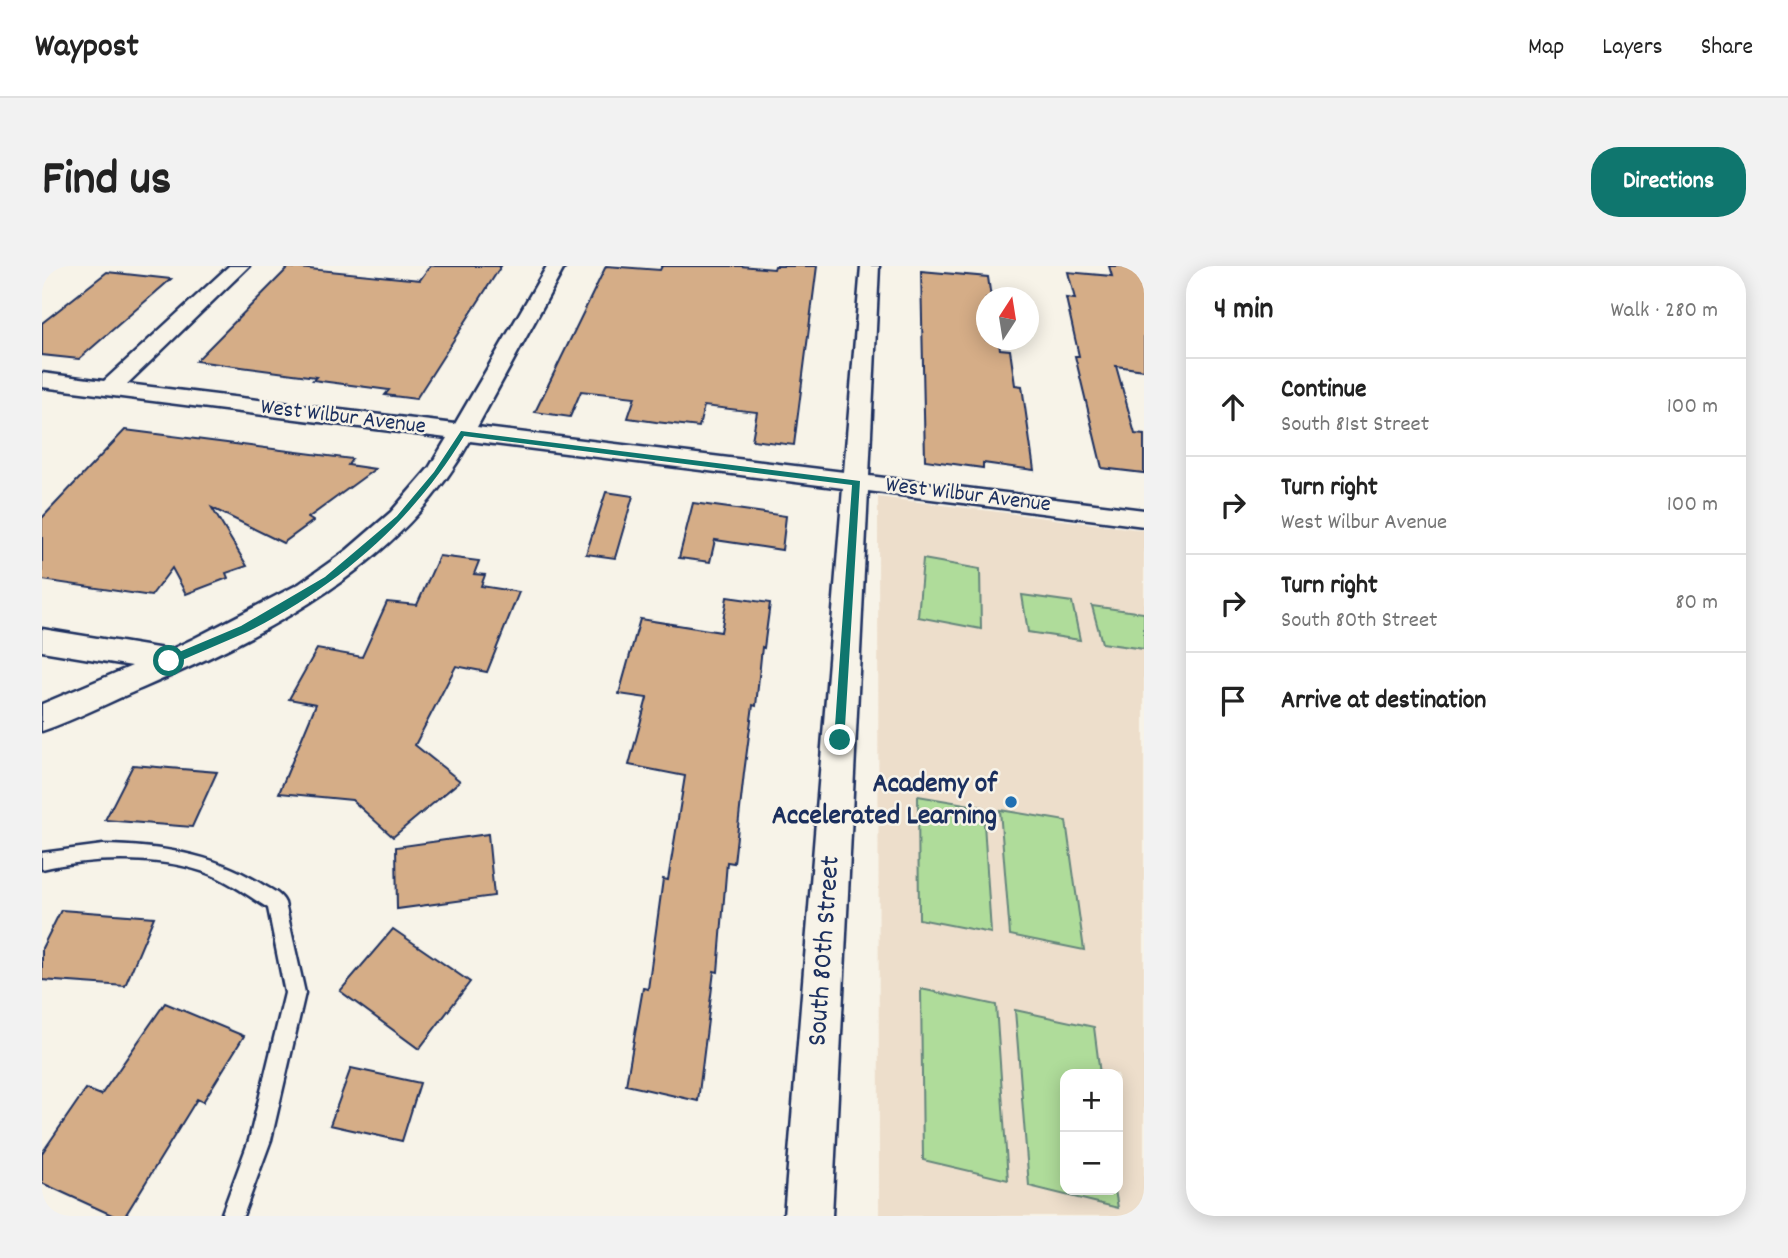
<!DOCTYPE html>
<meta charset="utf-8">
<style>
body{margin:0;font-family:Dekko,sans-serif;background:#f2f2f2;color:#222}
.controls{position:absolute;right:21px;bottom:21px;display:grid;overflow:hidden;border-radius:14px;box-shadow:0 4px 18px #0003}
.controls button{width:63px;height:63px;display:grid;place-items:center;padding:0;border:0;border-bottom:2px solid #e0e0e0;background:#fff;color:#222;font:35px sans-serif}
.compass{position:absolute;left:934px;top:21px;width:63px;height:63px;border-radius:50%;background:#fff;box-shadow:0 4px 18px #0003;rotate:12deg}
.stop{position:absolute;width:21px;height:21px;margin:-16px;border:5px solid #0f766e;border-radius:50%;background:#fff}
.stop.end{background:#0f766e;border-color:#fff;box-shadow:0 2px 7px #0008}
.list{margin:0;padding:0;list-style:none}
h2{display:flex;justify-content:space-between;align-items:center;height:91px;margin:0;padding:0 28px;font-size:30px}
h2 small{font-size:23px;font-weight:400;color:#767676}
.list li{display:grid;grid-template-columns:46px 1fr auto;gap:21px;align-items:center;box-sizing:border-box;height:98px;padding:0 28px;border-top:2px solid #e0e0e0}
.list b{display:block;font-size:26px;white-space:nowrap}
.list p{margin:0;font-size:23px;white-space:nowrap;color:#767676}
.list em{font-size:23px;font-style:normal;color:#767676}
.icon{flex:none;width:38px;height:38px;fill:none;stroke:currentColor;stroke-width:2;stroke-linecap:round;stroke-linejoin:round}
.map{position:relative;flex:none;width:1102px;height:950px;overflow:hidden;border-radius:28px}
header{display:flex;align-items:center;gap:42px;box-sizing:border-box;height:98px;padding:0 35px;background:#fff;border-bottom:2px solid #e0e0e0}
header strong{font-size:33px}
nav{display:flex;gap:38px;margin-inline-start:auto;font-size:24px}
.intro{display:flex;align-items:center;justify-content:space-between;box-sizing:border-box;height:168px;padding:0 42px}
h1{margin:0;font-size:49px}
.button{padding:18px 32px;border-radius:28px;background:#0f766e;color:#fff;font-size:24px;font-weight:700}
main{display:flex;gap:42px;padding:0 42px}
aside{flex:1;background:#fff;border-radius:28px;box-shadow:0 4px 18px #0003}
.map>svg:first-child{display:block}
</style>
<header>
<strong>Waypost</strong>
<nav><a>Map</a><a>Layers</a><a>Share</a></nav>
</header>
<div class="intro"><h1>Find us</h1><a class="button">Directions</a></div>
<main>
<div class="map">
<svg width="1102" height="950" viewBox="0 0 1102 950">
<rect width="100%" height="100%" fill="#f7f3e8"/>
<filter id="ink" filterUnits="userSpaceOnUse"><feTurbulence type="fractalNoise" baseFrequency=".0143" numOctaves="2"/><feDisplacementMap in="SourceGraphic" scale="14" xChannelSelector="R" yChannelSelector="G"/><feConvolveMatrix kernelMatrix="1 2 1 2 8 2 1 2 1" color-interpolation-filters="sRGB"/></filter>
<g filter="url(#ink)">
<!-- built -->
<path fill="#eddecb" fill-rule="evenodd" d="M 836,231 L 1102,264 L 1102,950 L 837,950 ZM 1023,808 L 1076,808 L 1076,924 L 1023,924 Z"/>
<!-- green -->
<g fill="#afdc9a" stroke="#65867c" stroke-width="2">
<polygon points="881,293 938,303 939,363 876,351"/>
<polygon points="980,329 1030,336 1038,374 986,366"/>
<polygon points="1050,340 1102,347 1102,383 1060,377"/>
<polygon points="876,530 941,541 949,667 877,653"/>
<polygon points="958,544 1024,555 1042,684 968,669"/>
<polygon points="879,723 954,739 966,914 881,894"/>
<polygon points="973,744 1052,761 1058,808 1023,808 1023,924 1073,924 1076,942 987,920"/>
</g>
<!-- building -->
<g fill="#d5ad87" stroke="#1b2f5e" stroke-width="2">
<polygon points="388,0 459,0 374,133 343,129 347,124 271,114 274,111 154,95 247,1 378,14"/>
<polygon points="564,0 618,4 620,0 698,0 732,3 733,0 775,0 752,179 710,174 715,146 662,140 657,161 614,156 586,152 593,131 539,125 528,151 493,146"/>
<polygon points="1067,0 1096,0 1102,13 1102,104 1074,100 1093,168 1102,169 1102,207 1060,202 1033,90 1037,90 1024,32 1033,33 1026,6 1070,10"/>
<polygon points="879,5 946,11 949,32 944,32 944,74 956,74 958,83 968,84 973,119 980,120 992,204 941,197 941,202 883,194"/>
<polygon points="65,6 129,13 37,93 0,89 0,57"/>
<polygon points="83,164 310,193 306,199 333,203 266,252 271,255 241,277 170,242 205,300 184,307 186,312 144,328 130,302 109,330 0,314 0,252"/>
<polygon points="564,226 591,230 573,292 544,288"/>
<polygon points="651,237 744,250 740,284 673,274 668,296 637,292"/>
<polygon points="397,290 437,295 432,308 443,309 439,320 477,326 445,406 414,400 373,479 418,515 351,571 310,534 237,527 274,438 247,433 275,383 320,391 345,336 375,339"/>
<polygon points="685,331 728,337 722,382 720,381 714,440 711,439 702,507 692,597 685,596 676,706 672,705 656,835 584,819 601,722 606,723 621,613 626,614 643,510 587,499 605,432 577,428 598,353 679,366"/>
<polygon points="91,499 175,506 150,561 63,554"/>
<polygon points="446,568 452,630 355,643 354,581"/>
<polygon points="19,644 112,651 83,720 0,714 0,682"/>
<polygon points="351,663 428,716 377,783 298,725"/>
<polygon points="123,737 202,770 161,836 155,833 83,950 72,950 0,917 0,887 44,823 59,829"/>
<polygon points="309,802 378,817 360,875 288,859"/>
</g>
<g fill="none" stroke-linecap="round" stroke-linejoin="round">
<defs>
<path id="lane" d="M 61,579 C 117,580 169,587 218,617 C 227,623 239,627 243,637 L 263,727 L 229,874 L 201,950 L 179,950 L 207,874 L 243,727 L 226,642 C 208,631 190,617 170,609 C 122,589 49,591 0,603 L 0,587 Z"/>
<path id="street" d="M 187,0 L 207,0 L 85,118 L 413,158 L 505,0 L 523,0 L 435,161 L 802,206 L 819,0 L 837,0 L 827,210 L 1102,244 L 1102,260 L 826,225 L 790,950 L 742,950 L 801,222 L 428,175 C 359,300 229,366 103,421 C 69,435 35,453 0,465 L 0,438 L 90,400 L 0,385 L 0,363 L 128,384 L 151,373 L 257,318 L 305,284 L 349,246 L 387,202 L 405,172 L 0,121 L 0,107 L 62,115 Z"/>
</defs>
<!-- lane casing -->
<use href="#lane" stroke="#1b2f5e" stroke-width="5"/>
<!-- street casing -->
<use href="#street" stroke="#1b2f5e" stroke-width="5"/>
<!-- lane -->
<use href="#lane" fill="#f7f3e8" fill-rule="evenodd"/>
<!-- street -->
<use href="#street" fill="#f7f3e8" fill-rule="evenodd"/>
</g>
</g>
<!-- route -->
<path fill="#0f766e" d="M 419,165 L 818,215 L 802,477 L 794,477 L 792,474 L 810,219 L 422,170 C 371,255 294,322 205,366 C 181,377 155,387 131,398 L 123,398 L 123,392 L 199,360 L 283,311 L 355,250 L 392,206 Z"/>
<!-- markers -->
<circle fill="#1f6fb2" stroke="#f7f3e8" stroke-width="2.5" cx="969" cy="536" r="7"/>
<g text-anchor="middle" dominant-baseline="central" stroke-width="5" stroke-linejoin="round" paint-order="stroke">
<!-- far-street labels -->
<g font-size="23" fill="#1b2f5e" stroke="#f7f3e8">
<text transform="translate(301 152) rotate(7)">West Wilbur Avenue</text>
<text transform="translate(926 230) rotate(7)">West Wilbur Avenue</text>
</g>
<!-- poi labels -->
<g font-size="28" font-weight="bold" fill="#1b2f5e" stroke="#f7f3e8" text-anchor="end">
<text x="955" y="520">Academy of<tspan x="955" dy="32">Accelerated Learning</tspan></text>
</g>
<!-- street labels -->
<g font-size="28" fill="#1b2f5e" stroke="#f7f3e8">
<text transform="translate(784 685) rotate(-86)">South 80th Street</text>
</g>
</g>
</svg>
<div class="controls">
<button>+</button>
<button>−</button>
</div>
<svg class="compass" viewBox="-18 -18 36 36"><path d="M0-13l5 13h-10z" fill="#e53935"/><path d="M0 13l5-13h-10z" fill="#767676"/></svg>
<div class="stop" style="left:127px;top:395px"></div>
<div class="stop end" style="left:798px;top:474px"></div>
</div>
<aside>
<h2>4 min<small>Walk · 280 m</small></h2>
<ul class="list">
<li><svg class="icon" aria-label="ahead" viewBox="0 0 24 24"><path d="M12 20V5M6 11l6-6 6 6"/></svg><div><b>Continue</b><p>South 81st Street</p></div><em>100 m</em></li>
<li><svg class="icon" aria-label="right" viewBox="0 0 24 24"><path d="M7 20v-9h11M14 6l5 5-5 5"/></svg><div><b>Turn right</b><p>West Wilbur Avenue</p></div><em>100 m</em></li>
<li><svg class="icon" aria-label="right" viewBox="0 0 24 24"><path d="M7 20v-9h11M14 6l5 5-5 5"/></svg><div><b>Turn right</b><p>South 80th Street</p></div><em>80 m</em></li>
<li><svg class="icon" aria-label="arrive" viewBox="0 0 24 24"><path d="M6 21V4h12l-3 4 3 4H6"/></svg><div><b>Arrive at destination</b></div></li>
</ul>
</aside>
</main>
